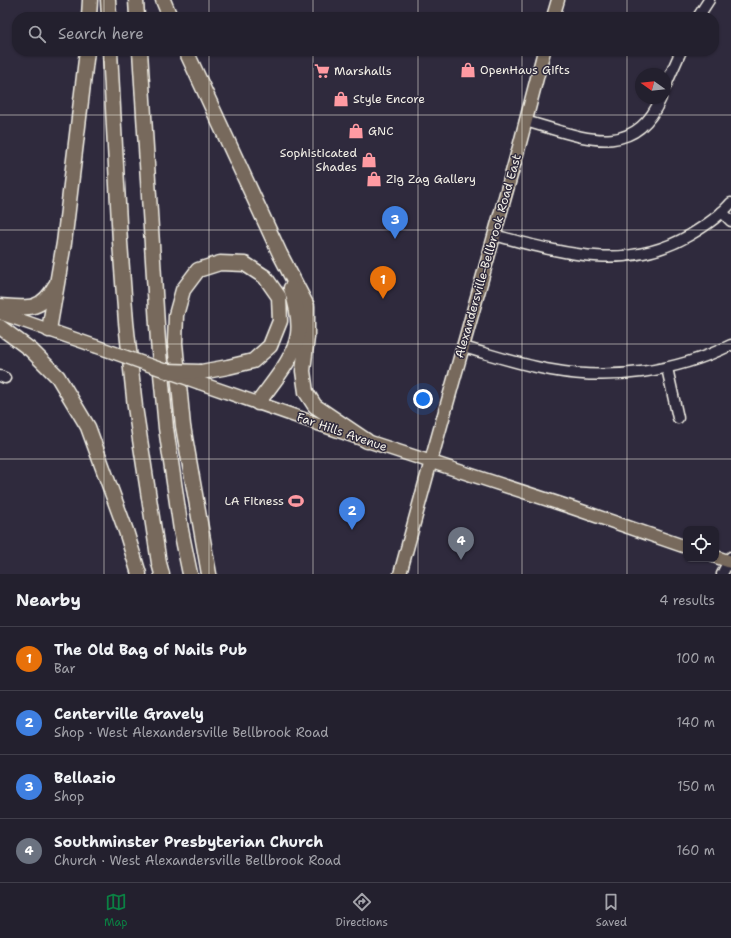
<!DOCTYPE html>
<meta charset="utf-8">
<style>
body{margin:0;font-family:"Shantell Sans",sans-serif;background:#2f2d3a;color:#f1f3f6}
.controls{position:absolute;right:12px;bottom:12px;display:grid;overflow:hidden;border-radius:8px;box-shadow:0 1px 3px #0004}
.controls button{width:36px;height:36px;display:grid;place-items:center;padding:0;border:0;border-bottom:1px solid #403e4a;background:#23202e;color:#f1f3f6;font:20px sans-serif}
.compass{position:absolute;left:635px;top:68px;width:36px;height:36px;border-radius:50%;background:#23202e;box-shadow:0 1px 3px #0004;rotate:285deg}
.you{position:absolute;left:423px;top:399px;width:14px;height:14px;margin:-10px;border:3px solid #fff;border-radius:50%;background:#1a73e8;box-shadow:0 0 0 6px #1a73e833}
.badge{display:grid;place-items:center;width:26px;height:26px;border-radius:50%;background:#0b8043;color:#fff;font-size:13px;font-weight:700}
.pin{position:absolute;translate:-50% -33px;filter:drop-shadow(0 1px 2px #0008)}
.pin::after{content:'';position:absolute;top:21px;width:14px;height:12px;background:inherit;clip-path:polygon(0 0,100% 0,50% 100%)}
.list{margin:0;padding:0;list-style:none}
h2{display:flex;justify-content:space-between;align-items:center;height:52px;margin:0;padding:0 16px;font-size:17px}
h2 small{font-size:13px;font-weight:400;color:#a3a3aa}
.list li{display:grid;grid-template-columns:26px 1fr auto;gap:12px;align-items:center;box-sizing:border-box;height:64px;padding:0 16px;border-top:1px solid #403e4a}
.list b{display:block;font-size:15px;white-space:nowrap}
.list p{margin:0;font-size:13px;white-space:nowrap;color:#a3a3aa}
.list em{font-size:13px;font-style:normal;color:#a3a3aa}
.icon{flex:none;width:22px;height:22px;fill:none;stroke:currentColor;stroke-width:2;stroke-linecap:round;stroke-linejoin:round}
.map{position:relative;flex:none;width:731px;height:574px;overflow:hidden}
.search{position:absolute;background:#23202e;box-shadow:0 1px 3px #0004;left:12px;right:12px;top:12px;height:44px;display:flex;align-items:center;gap:10px;box-sizing:border-box;padding:0 14px;border-radius:16px;color:#a3a3aa;font-size:15px}
.sheet{height:308px;background:#23202e}
nav{display:flex;justify-content:space-around;align-items:center;box-sizing:border-box;height:56px;border-top:1px solid #403e4a;background:#23202e;font-size:11px;color:#a3a3aa}
nav a{display:grid;justify-items:center;gap:2px}
nav .on{color:#0b8043}
.map>svg:first-child{display:block}
</style>
<div class="map">
<svg width="731" height="574" viewBox="0 0 731 574">
<rect width="100%" height="100%" fill="#2f2a3d"/>
<filter id="ink" filterUnits="userSpaceOnUse"><feTurbulence type="fractalNoise" baseFrequency=".025" numOctaves="2"/><feDisplacementMap in="SourceGraphic" scale="8" xChannelSelector="R" yChannelSelector="G"/><feConvolveMatrix kernelMatrix="1 2 1 2 8 2 1 2 1" color-interpolation-filters="sRGB"/></filter>
<g filter="url(#ink)">
<g fill="none" stroke-linecap="round" stroke-linejoin="round">
<defs>
<g id="minor">
<polyline points="698,17 709,0"/>
<polyline points="665,87 681,51"/>
<path d="M 525,121 C 577,135 633,164 661,98"/>
<polyline points="722,212 731,221"/>
<path d="M 494,235 C 562,253 625,273 690,235 C 705,226 720,216 731,203"/>
<path d="M 463,347 C 492,355 521,365 551,370 C 611,381 676,372 731,345"/>
<polyline points="667,368 678,418"/>
<polyline points="0,376 5,378"/>
<polyline points="722,574 731,557"/>
</g>
<g id="major">
<polyline points="553,17 558,0"/>
<polyline points="0,313 95,346"/>
<polyline points="200,383 367,441 573,508 686,547"/>
<polyline points="716,557 731,562"/>
<polyline points="400,574 431,461 519,147 544,51"/>
</g>
<g id="highway">
<polyline points="108,0 109,17"/>
<polyline points="136,0 137,17"/>
<polyline points="163,0 170,17"/>
<polyline points="89,17 90,0"/>
<polyline points="110,51 120,242 126,322 135,407 159,563 162,574"/>
<polyline points="140,51 158,341 166,428 181,530 190,574"/>
<polyline points="186,51 280,254 307,306 307,337 303,371 306,392 315,406 367,441"/>
<path d="M 0,306 C 26,308 41,312 55,286"/>
<polyline points="0,327 31,350 58,377 88,427 126,531 139,574"/>
<polyline points="49,330 64,243 87,51"/>
<polyline points="201,372 228,367 253,361 270,346 280,321 279,297 265,277 245,264 220,263 198,270 183,290 176,315 175,343 183,426 209,574"/>
<path d="M 258,403 C 272,383 295,358 298,334 C 300,319 296,303 291,288"/>
</g>
</defs>
<!-- minor casing -->
<use href="#minor" stroke="#f4f1e8" stroke-width="13"/>
<!-- major casing -->
<use href="#major" stroke="#f4f1e8" stroke-width="15"/>
<!-- highway casing -->
<use href="#highway" stroke="#f4f1e8" stroke-width="17"/>
<!-- minor -->
<use href="#minor" stroke="#2f2a3d" stroke-width="10"/>
<!-- major -->
<use href="#major" stroke="#77695c" stroke-width="12"/>
<!-- highway -->
<use href="#highway" stroke="#77695c" stroke-width="14"/>
<defs>
<polyline id="major-bridge" points="95,346 200,383"/>
<polyline id="highway-bridge" points="166,371 201,372"/>
</defs>
<!-- major-bridge casing -->
<use href="#major-bridge" stroke="#f4f1e8" stroke-width="15" stroke-linecap="butt"/>
<!-- highway-bridge casing -->
<use href="#highway-bridge" stroke="#f4f1e8" stroke-width="17" stroke-linecap="butt"/>
<!-- major-bridge -->
<use href="#major-bridge" stroke="#77695c" stroke-width="12"/>
<!-- highway-bridge -->
<use href="#highway-bridge" stroke="#77695c" stroke-width="14"/>
</g>
</g>
<!-- grid -->
<path fill="none" stroke="#f4f1e8" stroke-width="1" stroke-opacity="0.55" d="M 104,0 L 104,17M 209,0 L 209,17M 313,0 L 313,17M 418,0 L 418,17M 522,0 L 522,17M 627,0 L 627,17M 104,51 L 104,574M 209,51 L 209,574M 313,51 L 313,574M 418,51 L 418,574M 522,51 L 522,574M 627,51 L 627,574M 0,115 L 731,115M 0,230 L 731,230M 0,344 L 731,344M 0,459 L 731,459"/>
<!-- icons -->
<defs>
<symbol id="shop-bare" viewBox="-9 -9 18 18"><path d="M-5-2.5h2.3a2.7 3.5 0 0 1 5.4 0H5L5.5 6h-11ZM-1.5-2.5h3a1.5 2.3 0 0 0-3 0Z" fill="#ff9aa2" stroke="#2f2a3d" stroke-width="2.5" paint-order="stroke"/></symbol>
<symbol id="supermarket-bare" viewBox="-9 -9 18 18"><path d="M-6-5.5h2.5l.6 2H6L4.5 2H-2.5L-4.4-4H-6ZM-1.5 3.2a1.3 1.3 0 1 0 .1 0ZM3 3.2a1.3 1.3 0 1 0 .1 0Z" fill="#ff9aa2" stroke="#2f2a3d" stroke-width="2.5" paint-order="stroke"/></symbol>
<symbol id="stadium-bare" viewBox="-9 -9 18 18"><path d="M0-5a6.5 5 0 1 0 0 10a6.5 5 0 1 0 0-10ZM-3.5-1.8h7v3.6h-7Z" fill="#ff9aa2" stroke="#2f2a3d" stroke-width="2.5" paint-order="stroke"/></symbol>
</defs>
<g fill-rule="evenodd">
<use href="#shop-bare" x="457" y="59" width="22" height="22"/>
<use href="#supermarket-bare" x="311" y="60" width="22" height="22"/>
<use href="#shop-bare" x="330" y="88" width="22" height="22"/>
<use href="#shop-bare" x="345" y="120" width="22" height="22"/>
<use href="#shop-bare" x="358" y="149" width="22" height="22"/>
<use href="#shop-bare" x="363" y="168" width="22" height="22"/>
<use href="#stadium-bare" x="285" y="490" width="22" height="22"/>
</g>
<g text-anchor="middle" dominant-baseline="central" stroke-width="3" stroke-linejoin="round" paint-order="stroke">
<!-- poi labels -->
<g font-size="12" fill="#f4f1e8" stroke="#2f2a3d" text-anchor="start">
<text x="480" y="70">OpenHaus Gifts</text>
<text x="334" y="71">Marshalls</text>
<text x="353" y="99">Style Encore</text>
<text x="368" y="131">GNC</text>
<text x="357" y="153" text-anchor="end">Sophisticated<tspan x="357" dy="14">Shades</tspan></text>
<text x="386" y="179">Zig Zag Gallery</text>
<text x="284" y="501" text-anchor="end">LA Fitness</text>
</g>
<!-- street labels -->
<g font-size="12" fill="#f4f1e8" stroke="#2f2a3d">
<text transform="translate(488 256) rotate(-74)">Alexandersville-Bellbrook Road East</text>
<text transform="translate(342 432) rotate(19)">Far Hills Avenue</text>
</g>
</g>
</svg>
<div class="controls">
<button><svg class="icon" aria-label="locate" viewBox="0 0 24 24"><circle cx="12" cy="12" r="6"/><path d="M12 2v4M12 18v4M2 12h4M18 12h4"/></svg></button>
</div>
<svg class="compass" viewBox="-18 -18 36 36"><path d="M0-13l5 13h-10z" fill="#e53935"/><path d="M0 13l5-13h-10z" fill="#a3a3aa"/></svg>
<div class="you"></div>
<div class="pin badge" style="left:383px;top:299px;background:#e8710a">1</div>
<div class="pin badge" style="left:352px;top:530px;background:#3f7fe0">2</div>
<div class="pin badge" style="left:395px;top:239px;background:#3f7fe0">3</div>
<div class="pin badge" style="left:461px;top:560px;background:#6b7280">4</div>
<div class="search"><svg class="icon" aria-label="search" viewBox="0 0 24 24"><circle cx="10" cy="10" r="6"/><path d="M15 15l6 6"/></svg>Search here</div>
</div>
<section class="sheet">
<h2>Nearby<small>4 results</small></h2>
<ul class="list">
<li><span class="badge" style="background:#e8710a">1</span><div><b>The Old Bag of Nails Pub</b><p>Bar</p></div><em>100 m</em></li>
<li><span class="badge" style="background:#3f7fe0">2</span><div><b>Centerville Gravely</b><p>Shop · West Alexandersville Bellbrook Road</p></div><em>140 m</em></li>
<li><span class="badge" style="background:#3f7fe0">3</span><div><b>Bellazio</b><p>Shop</p></div><em>150 m</em></li>
<li><span class="badge" style="background:#6b7280">4</span><div><b>Southminster Presbyterian Church</b><p>Church · West Alexandersville Bellbrook Road</p></div><em>160 m</em></li>
</ul>
</section>
<nav>
<a class="on"><svg class="icon" aria-label="map" viewBox="0 0 24 24"><path d="M3 6l6-2 6 2 6-2v14l-6 2-6-2-6 2zM9 4v14M15 6v14"/></svg>Map</a>
<a><svg class="icon" aria-label="directions" viewBox="0 0 24 24"><path d="M12 3l9 9-9 9-9-9zM9 14v-3h6M13 9l2 2-2 2"/></svg>Directions</a>
<a><svg class="icon" aria-label="saved" viewBox="0 0 24 24"><path d="M7 4h10v16l-5-4-5 4z"/></svg>Saved</a>
</nav>
